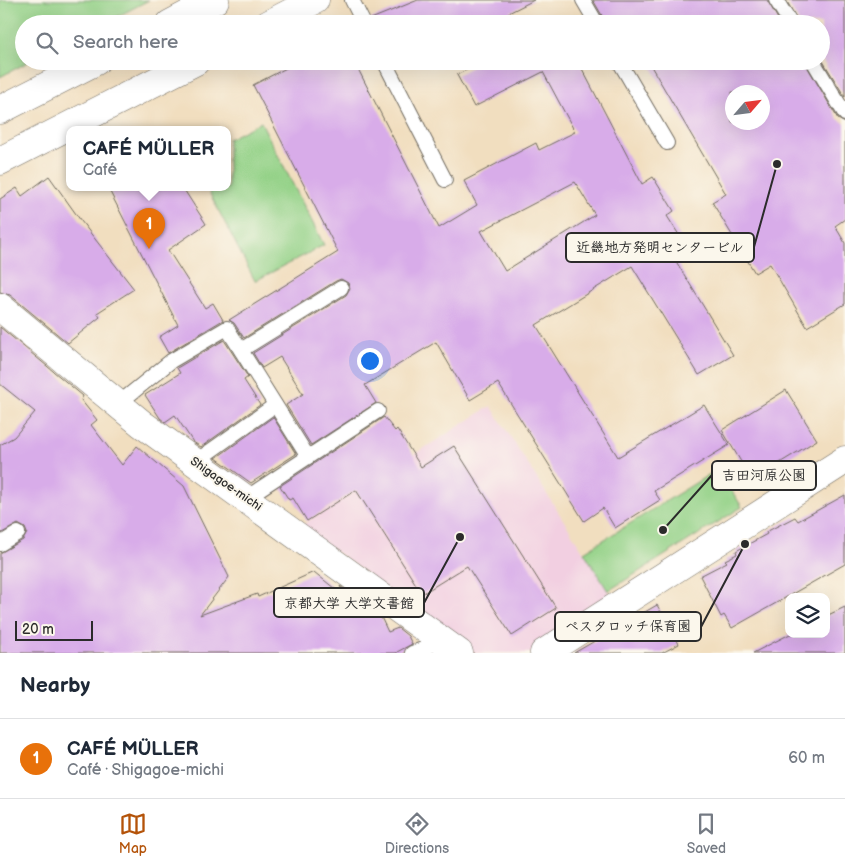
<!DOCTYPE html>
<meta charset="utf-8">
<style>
body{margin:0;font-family:"Balsamiq Sans","Klee One",sans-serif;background:#f6f6f7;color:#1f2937}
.controls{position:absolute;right:15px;bottom:15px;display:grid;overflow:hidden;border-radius:10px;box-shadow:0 5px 20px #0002}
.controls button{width:45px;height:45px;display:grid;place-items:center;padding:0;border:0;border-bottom:1px solid #e0e1e3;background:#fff;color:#1f2937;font:25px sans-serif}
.compass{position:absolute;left:725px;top:85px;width:45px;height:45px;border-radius:50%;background:#fff;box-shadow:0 5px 20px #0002;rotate:62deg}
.scale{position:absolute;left:15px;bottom:12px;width:78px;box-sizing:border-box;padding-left:5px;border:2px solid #2b2b2b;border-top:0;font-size:14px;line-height:18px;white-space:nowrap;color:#2b2b2b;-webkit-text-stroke:4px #fbf7ec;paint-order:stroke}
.you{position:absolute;left:369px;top:360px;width:18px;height:18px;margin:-12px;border:4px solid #fff;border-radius:50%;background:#1a73e8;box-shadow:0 0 0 8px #1a73e833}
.badge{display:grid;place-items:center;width:32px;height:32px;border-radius:50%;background:#b45309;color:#fff;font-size:16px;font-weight:700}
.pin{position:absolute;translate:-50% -41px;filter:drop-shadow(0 1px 2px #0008)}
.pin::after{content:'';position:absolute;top:26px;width:18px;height:15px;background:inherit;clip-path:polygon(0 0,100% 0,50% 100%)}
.popup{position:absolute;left:66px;top:126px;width:165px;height:65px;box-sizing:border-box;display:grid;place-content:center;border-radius:10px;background:#fff;filter:drop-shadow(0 1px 4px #0005);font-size:16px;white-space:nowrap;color:#747a83}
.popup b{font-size:19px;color:#1f2937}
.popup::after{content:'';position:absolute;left:50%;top:100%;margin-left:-10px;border:10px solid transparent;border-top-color:#fff}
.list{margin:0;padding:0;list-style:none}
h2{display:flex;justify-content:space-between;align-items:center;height:65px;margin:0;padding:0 20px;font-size:21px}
h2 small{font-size:16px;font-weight:400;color:#747a83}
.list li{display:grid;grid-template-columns:32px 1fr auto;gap:15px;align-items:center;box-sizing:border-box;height:80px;padding:0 20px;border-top:1px solid #e0e1e3}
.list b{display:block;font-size:19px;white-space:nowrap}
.list p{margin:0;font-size:16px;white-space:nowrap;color:#747a83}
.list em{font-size:16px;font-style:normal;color:#747a83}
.icon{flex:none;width:28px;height:28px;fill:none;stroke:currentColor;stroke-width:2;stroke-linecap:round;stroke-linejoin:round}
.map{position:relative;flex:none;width:845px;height:653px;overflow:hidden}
.search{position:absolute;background:#fff;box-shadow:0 5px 20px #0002;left:15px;right:15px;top:15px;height:55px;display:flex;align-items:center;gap:12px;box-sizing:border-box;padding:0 18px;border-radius:28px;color:#747a83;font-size:19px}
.sheet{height:145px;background:#fff}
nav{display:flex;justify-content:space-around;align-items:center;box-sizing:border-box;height:70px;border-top:1px solid #e0e1e3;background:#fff;font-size:14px;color:#747a83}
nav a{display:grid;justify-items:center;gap:2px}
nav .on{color:#b45309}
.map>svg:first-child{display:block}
</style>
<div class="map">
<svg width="845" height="653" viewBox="0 0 845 653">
<rect width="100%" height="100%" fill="#fbf7ec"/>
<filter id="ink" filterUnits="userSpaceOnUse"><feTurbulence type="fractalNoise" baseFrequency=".02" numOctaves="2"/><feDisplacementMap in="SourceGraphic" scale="10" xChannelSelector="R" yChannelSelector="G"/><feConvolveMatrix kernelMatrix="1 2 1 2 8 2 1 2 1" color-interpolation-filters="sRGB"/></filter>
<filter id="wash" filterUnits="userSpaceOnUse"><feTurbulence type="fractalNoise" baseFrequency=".0096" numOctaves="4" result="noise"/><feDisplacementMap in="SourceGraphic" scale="20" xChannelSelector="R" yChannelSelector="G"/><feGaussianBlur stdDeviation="1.12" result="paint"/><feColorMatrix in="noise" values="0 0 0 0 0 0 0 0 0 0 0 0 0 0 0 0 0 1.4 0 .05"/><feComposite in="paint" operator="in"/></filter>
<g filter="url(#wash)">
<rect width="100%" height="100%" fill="#f1debf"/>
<!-- built -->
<polygon fill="#f2cfe1" points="491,406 614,600 530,653 475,653 301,526"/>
<!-- green -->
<g fill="#94d288" stroke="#607e5a">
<polygon points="0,0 149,0 103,24 24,24 24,61 30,61 0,77"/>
<polygon points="261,122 324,245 255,281 207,188 228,188 228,139"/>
<polygon points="718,469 742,507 608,591 584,552"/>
</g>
<g id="blocks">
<!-- building -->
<g fill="#d8ace9" fill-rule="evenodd">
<polygon points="418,0 534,0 487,24 373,24 371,19"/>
<polygon points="593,0 767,0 781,24 607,24"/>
<polygon points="786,0 845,0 845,97 821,58 821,24 800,24"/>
<path d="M 300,61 L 354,61 L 439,228 L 477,205 L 464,181 L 536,143 L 539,150 L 575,132 L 543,72 L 474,107 L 457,75 L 483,61 L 578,61 L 642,184 L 653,177 L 674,211 L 667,216 L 688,249 L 674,258 L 733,355 L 699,375 L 632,266 L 536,325 L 618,457 L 704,405 L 729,445 L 654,491 L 660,500 L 615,528 L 603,508 L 584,521 L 498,383 L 470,400 L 436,342 L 365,385 L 376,403 L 311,445 L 286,405 L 303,394 L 280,357 L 262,368 L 253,353 L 346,295 L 350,288 L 348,283 L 341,279 L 336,281 L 244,338 L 234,323 L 229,320 L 338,252 L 253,85 ZM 575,182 L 595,215 L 505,271 L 481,231 Z"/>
<path d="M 648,61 L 804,61 L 838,119 L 845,123 L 845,219 L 835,226 L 845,243 L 845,304 L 807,327 L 770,264 L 755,273 L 712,202 L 726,194 ZM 732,92 L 762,92 L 762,122 L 732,122 Z"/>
<polygon points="49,176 81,221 134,289 97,313 100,317 68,343 10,295 0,292 0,199 17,188 22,196"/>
<polygon points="108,188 183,188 206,224 168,250 205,308 213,303 223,320 168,353 159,337 178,325"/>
<polygon points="0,327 83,396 81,400 97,420 91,425 122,465 137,446 184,486 229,577 200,615 257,594 258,597 314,572 345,597 340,586 380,615 388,632 398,628 408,636 412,644 397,652 397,653 0,653 0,553 23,540 27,533 25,528 18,524 0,534 0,445 14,437 35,412 0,384"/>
<polygon points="224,340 248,377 244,380 260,405 201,447 193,442 175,415 165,422 160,418 145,395 180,373 177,368"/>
<polygon points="786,390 817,440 752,480 722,430"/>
<polygon points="273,417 296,454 251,483 216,458"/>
<polygon points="384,417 395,431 397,429 421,467 454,446 556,608 512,636 467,566 422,594 356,490 307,521 293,498 289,500 280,486"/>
<polygon points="845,495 845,564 732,628 724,615 721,617 700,576 727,562 725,560 737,554 736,551 767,534 766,532 795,517 798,521"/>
<polygon points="657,605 679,644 662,653 574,653"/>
<polygon points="845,607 845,653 753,653 790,634 826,634 826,616"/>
</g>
</g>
</g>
<g filter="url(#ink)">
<use href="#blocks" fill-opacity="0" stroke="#706a5f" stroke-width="1"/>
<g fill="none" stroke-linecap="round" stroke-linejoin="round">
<defs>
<g id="service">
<polyline points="352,0 364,24"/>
<polyline points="583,0 597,24"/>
<polyline points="776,0 791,24"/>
<polyline points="384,61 445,180"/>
<polyline points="619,61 667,143"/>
<polyline points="813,61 845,114"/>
<polyline points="241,350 341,288"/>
<polyline points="118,404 171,361 227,328 308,457 246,498"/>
<polyline points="308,457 378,411"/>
<polyline points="195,462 275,405"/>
<polyline points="0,544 18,533"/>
<polyline points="412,653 444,641"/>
</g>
<g id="minor">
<polyline points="0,307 142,424 459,653"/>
<polyline points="544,653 845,460"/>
</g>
<g id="tertiary">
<polyline points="170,24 215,0"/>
<polyline points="269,24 315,0"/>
<polyline points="0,110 96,61"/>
<polyline points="0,161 196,61"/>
</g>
</defs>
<!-- service casing -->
<use href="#service" stroke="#706a5f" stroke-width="16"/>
<!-- minor casing -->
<use href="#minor" stroke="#706a5f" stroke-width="29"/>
<!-- tertiary casing -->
<use href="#tertiary" stroke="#706a5f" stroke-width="29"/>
<!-- service -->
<use href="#service" stroke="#fff" stroke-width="14"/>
<!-- minor -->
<use href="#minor" stroke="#fff" stroke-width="28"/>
<!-- tertiary -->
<use href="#tertiary" stroke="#fff" stroke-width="28"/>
</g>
</g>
<g text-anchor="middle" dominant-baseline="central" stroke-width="4" stroke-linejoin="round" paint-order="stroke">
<!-- street labels -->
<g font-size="12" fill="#2b2b2b" stroke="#fbf7ec">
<text transform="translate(226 484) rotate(35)">Shigagoe-michi</text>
</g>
</g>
<!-- callouts -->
<path fill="none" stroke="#2b2b2b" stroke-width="2" d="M777 164L754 247M663 530L712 475M460 537L424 603M745 544L701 627"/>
<g fill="#2b2b2b" stroke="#fbf7ec" stroke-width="2">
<circle cx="777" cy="164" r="5"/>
<circle cx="663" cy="530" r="5"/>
<circle cx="460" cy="537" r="5"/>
<circle cx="745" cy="544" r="5"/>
</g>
<g fill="#fbf7ec" stroke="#2b2b2b" stroke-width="2">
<rect x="566" y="233" width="188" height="29" rx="5"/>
<rect x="712" y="461" width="104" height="29" rx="5"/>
<rect x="274" y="588" width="150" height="29" rx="5"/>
<rect x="555" y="612" width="146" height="29" rx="5"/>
</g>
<g font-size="14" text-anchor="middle" font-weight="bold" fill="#2b2b2b">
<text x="660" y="252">近畿地方発明センタービル</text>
<text x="764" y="480">吉田河原公園</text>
<text x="349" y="608">京都大学 大学文書館</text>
<text x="628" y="631">ペスタロッチ保育園</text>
</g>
</svg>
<div class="controls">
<button><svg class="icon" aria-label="layers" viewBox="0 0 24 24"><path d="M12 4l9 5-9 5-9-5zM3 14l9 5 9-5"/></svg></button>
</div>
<svg class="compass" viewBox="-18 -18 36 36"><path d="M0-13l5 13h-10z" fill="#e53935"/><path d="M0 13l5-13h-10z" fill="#747a83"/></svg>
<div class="scale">20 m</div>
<div class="you"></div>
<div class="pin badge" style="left:149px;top:249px;background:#e8710a">1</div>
<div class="popup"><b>CAFÉ MÜLLER</b>Café</div>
<div class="search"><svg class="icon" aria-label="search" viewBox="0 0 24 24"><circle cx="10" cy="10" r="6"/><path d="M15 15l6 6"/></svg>Search here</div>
</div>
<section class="sheet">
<h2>Nearby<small></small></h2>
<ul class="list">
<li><span class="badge" style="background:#e8710a">1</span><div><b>CAFÉ MÜLLER</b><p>Café · Shigagoe-michi</p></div><em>60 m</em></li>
</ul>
</section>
<nav>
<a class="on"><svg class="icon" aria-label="map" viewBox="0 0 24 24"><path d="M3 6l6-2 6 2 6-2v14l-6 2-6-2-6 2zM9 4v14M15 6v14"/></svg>Map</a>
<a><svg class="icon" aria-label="directions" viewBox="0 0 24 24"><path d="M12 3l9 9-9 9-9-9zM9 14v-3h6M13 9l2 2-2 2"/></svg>Directions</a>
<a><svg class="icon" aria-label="saved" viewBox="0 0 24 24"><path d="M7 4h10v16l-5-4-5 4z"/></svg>Saved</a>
</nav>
